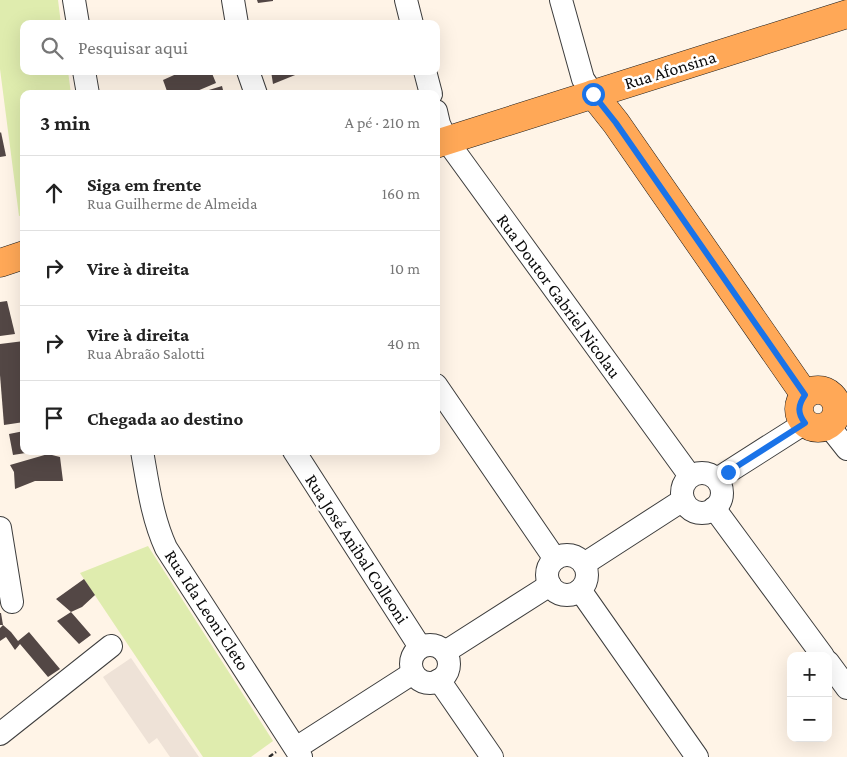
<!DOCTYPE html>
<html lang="pt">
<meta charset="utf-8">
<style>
body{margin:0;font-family:"Crimson Pro",serif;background:#f6f6f6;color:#222}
.controls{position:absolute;right:15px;bottom:15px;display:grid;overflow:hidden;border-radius:10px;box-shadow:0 5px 20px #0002}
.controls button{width:45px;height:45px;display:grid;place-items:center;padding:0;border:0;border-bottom:1px solid #e0e0e0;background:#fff;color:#222;font:25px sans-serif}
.stop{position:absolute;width:15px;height:15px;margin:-11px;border:4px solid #1a73e8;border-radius:50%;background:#fff}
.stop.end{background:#1a73e8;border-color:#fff;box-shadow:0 1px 5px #0008}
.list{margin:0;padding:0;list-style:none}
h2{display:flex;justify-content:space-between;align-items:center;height:65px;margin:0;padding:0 20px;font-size:21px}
h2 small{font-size:16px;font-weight:400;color:#767676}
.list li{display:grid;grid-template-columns:32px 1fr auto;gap:15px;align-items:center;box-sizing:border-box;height:75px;padding:0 20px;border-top:1px solid #e0e0e0}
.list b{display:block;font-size:19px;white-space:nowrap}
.list p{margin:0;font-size:16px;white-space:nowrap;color:#767676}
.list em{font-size:16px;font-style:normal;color:#767676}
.icon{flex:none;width:28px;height:28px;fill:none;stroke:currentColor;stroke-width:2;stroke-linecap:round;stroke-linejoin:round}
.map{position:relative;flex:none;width:847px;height:757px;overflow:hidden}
.search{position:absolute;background:#fff;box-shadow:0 5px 20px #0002;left:20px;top:20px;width:420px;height:55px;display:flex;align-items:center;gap:12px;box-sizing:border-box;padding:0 18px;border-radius:10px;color:#767676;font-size:19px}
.panel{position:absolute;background:#fff;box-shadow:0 5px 20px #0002;left:20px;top:90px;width:420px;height:365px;border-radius:10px}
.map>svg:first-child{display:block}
</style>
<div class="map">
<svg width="847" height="757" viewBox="0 0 847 757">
<rect width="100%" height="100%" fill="#fff4e7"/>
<!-- green -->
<g fill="#dfecae">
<polygon points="0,0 58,0 61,24 24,24 24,71 68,71 71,94 24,94 24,215 19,216 0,69"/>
<polygon points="148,546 273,741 251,757 203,757 80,573"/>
</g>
<!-- plaza -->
<polygon fill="#eee2d7" points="131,658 199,757 170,757 157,738 149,744 103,677"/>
<!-- building -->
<g fill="#534745">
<polygon points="257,0 273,0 273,1 258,3"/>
<polygon points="183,71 211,71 216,83 190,94 168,94 163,80"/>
<polygon points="271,71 305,71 273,84"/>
<polygon points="222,86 224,94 199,94 199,93"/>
<polygon points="143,90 143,94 120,94 120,91"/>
<polygon points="1,132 6,156 0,157 0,133"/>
<polygon points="7,301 15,334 0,336 0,302"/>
<polygon points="24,341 24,422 4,425 0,375 0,344"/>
<polygon points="24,431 24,451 32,452 13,455 9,434"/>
<polygon points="48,454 60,457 63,481 35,481 15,489 14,472 10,465"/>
<polygon points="84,579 95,595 82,607 71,612 91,635 79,644 57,621 71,612 56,599"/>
<polygon points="0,613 1,613 3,625 0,625"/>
<polygon points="3,625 11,632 18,641 29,632 60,669 48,677 20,644 15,650 6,637 0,641 0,628"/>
</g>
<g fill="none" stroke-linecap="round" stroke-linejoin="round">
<defs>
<g id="minor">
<polyline points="74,0 78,24"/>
<polyline points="233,0 237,24"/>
<polyline points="406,0 412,24"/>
<polyline points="561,0 583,79 593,94"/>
<polyline points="84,71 88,94"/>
<polyline points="248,71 256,94"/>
<polyline points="425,71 431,94"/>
<polyline points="436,111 439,124 447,141 690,476"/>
<polyline points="436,385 555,559"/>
<polyline points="828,425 847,449"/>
<path d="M 142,451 C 148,485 152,517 166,548 L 301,757"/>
<polyline points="294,451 420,647"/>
<circle cx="702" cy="493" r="20"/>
<polyline points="717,479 805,423"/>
<polyline points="714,508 823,656"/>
<polyline points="0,528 12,602"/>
<circle cx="567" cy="575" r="20"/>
<polyline points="584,564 683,500"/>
<polyline points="580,590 697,757"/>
<circle cx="430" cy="664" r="19"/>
<polyline points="445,652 550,585"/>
<polyline points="828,662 847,688"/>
<polyline points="439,680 492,757"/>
<polyline points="0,734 111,646"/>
<polyline points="296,748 413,673"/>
</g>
<g id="major">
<polyline points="593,94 616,123 805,395"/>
<polyline points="436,144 847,14"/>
<polyline points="0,263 24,255"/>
<circle cx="818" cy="409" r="19"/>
</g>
</defs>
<!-- minor casing -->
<use href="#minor" stroke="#3d3d3d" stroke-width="24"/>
<!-- major casing -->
<use href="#major" stroke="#1b1b1b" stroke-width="29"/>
<!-- path -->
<polyline stroke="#2c2c2c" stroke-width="2.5" stroke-dasharray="5 2.5" stroke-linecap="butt" points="269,757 276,752"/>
<!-- minor -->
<use href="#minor" stroke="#fff" stroke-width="22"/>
<!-- major -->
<use href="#major" stroke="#ffa857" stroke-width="28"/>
</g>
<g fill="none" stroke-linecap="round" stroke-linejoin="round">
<!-- route -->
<path stroke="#1a73e8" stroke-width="6" d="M 593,94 L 616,123 L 805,395 C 798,405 797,413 805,423 L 728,472"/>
</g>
<g text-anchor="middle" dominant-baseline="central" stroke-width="5" stroke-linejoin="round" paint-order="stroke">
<!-- street labels -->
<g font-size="18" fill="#0a0a0a" stroke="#fff">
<text transform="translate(670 70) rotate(-17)">Rua Afonsina</text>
<text transform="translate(559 296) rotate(54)">Rua Doutor Gabriel Nicolau</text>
<text transform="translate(357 549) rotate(57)">Rua José Anibal Colleoni</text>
<text transform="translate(207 610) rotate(57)">Rua Ida Leoni Cleto</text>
</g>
</g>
</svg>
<div class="controls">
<button>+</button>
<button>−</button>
</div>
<div class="stop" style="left:593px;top:94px"></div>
<div class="stop end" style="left:728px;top:472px"></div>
<div class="search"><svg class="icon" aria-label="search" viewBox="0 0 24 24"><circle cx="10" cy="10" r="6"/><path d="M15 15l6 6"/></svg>Pesquisar aqui</div>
<section class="panel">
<h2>3 min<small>A pé · 210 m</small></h2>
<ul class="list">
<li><svg class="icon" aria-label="ahead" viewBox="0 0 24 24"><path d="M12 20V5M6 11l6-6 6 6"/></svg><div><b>Siga em frente</b><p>Rua Guilherme de Almeida</p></div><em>160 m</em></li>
<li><svg class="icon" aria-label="right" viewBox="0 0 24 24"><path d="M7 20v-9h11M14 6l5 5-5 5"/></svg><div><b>Vire à direita</b></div><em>10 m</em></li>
<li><svg class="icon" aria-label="right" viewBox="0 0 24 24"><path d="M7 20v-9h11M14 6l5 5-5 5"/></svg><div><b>Vire à direita</b><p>Rua Abraão Salotti</p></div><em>40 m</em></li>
<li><svg class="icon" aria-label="arrive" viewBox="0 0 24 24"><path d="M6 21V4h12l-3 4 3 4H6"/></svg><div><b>Chegada ao destino</b></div></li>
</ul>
</section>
</div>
